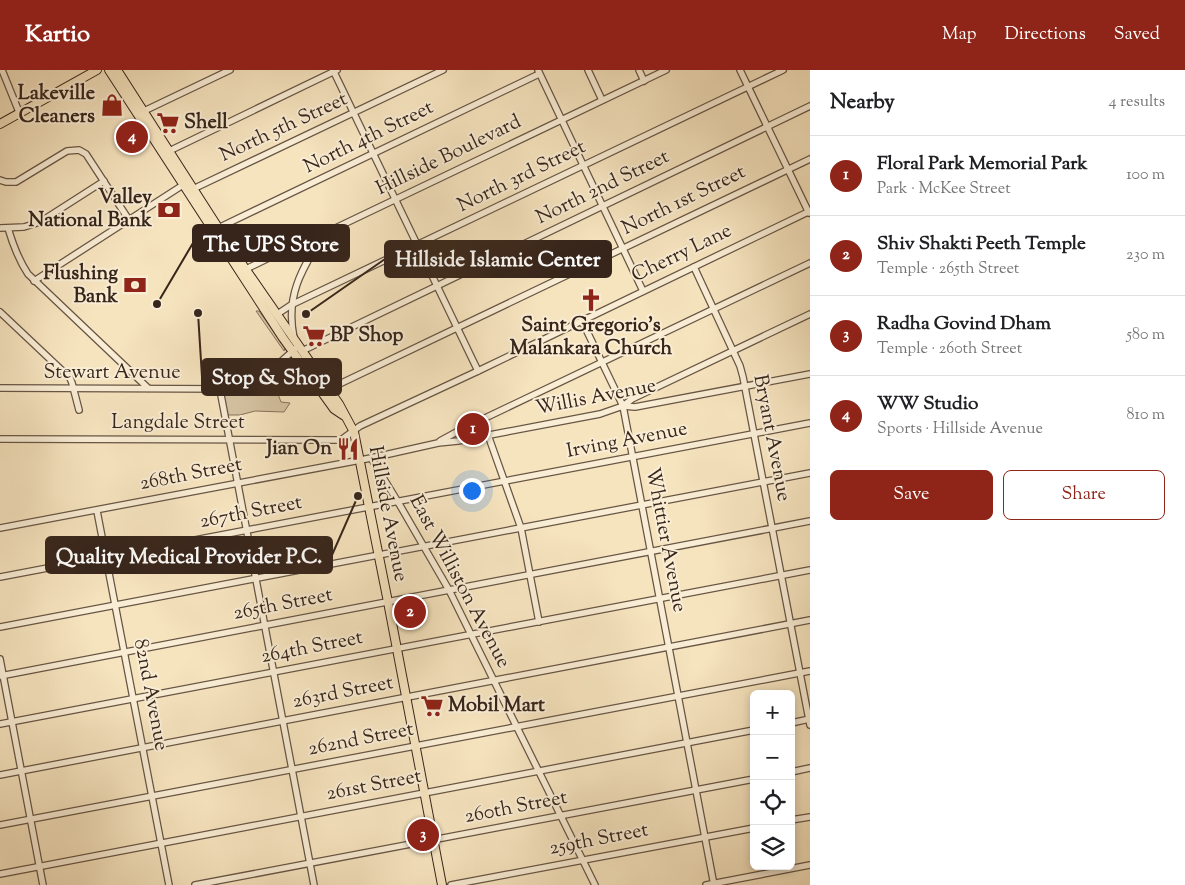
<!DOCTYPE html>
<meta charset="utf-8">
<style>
body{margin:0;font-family:"Sorts Mill Goudy",serif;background:#f2f2f2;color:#202124}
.controls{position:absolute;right:15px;bottom:15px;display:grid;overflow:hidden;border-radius:8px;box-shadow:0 2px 8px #0003}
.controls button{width:45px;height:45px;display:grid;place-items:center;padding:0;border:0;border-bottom:1px solid #e0e0e0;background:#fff;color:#202124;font:25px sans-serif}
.you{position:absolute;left:471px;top:420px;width:18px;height:18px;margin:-12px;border:4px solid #fff;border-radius:50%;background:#1a73e8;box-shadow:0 0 0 8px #1a73e833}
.badge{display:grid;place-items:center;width:32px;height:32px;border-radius:50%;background:#8f2418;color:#fff;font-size:16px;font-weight:700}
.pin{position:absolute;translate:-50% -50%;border:2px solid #fff;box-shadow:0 1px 5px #0006}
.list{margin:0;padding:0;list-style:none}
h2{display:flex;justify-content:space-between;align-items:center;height:65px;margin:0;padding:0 20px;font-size:21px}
h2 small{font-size:16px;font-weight:400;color:#757577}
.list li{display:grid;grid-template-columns:32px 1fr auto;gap:15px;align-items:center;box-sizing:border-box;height:80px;padding:0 20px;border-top:1px solid #e0e0e0}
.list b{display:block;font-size:19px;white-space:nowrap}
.list p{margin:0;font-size:16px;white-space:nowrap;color:#757577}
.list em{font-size:16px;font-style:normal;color:#757577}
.actions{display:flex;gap:10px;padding:15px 20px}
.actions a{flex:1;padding:11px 0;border:1px solid #8f2418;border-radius:8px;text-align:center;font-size:18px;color:#8f2418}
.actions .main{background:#8f2418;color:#fff}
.icon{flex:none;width:28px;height:28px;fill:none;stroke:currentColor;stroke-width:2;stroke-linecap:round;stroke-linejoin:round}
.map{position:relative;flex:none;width:810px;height:815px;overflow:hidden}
header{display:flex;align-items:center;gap:30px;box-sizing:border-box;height:70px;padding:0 25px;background:#8f2418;color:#fff}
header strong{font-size:24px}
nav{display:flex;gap:28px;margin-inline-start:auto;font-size:18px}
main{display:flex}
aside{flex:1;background:#fff}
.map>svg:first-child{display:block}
</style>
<header>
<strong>Kartio</strong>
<nav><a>Map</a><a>Directions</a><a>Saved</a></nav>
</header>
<main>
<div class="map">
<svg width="810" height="815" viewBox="0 0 810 815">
<rect width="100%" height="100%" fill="#f6e4bf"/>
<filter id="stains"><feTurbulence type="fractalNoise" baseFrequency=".004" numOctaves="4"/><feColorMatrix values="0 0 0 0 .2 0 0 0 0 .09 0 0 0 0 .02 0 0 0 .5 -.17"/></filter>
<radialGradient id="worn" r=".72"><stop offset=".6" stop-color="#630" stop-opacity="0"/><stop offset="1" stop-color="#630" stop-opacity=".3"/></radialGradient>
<!-- green -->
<g fill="#d6c4a3" stroke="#86745f">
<polygon points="256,241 259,241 285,278 284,281"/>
<polygon points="264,310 278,324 281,332 290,333 284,342 255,341 240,345 227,345 223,322 245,320"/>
<polygon points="477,353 482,365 448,370"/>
</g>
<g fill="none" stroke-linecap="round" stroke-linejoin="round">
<defs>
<g id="minor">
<polyline points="2,0 19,42"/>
<polyline points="333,0 478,301"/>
<polyline points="538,0 643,221"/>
<polyline points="588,0 602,30"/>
<polyline points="639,0 644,11"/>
<polyline points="740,0 809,143"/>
<polyline points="144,41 230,0"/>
<polyline points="165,83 337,0"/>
<polyline points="0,110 6,112 16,112 67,81 79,80 86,84 129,150"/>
<polyline points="193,119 443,0"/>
<polyline points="0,158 24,157 40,152 104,111"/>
<path d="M 8,158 C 13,175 18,189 28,204 L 148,318"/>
<polyline points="216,159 539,4"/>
<polyline points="694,197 740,296 743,307 810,655"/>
<polyline points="246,199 306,170 323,164 666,0"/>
<polyline points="34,211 183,115"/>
<polyline points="0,242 70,308 72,313 79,340"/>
<polyline points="276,245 291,235 783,0"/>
<polyline points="582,251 623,336 714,815"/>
<path d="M 294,268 C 285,226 302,199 323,165"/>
<polyline points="302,281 810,36"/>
<polyline points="0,318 236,319 257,313 295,279"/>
<polyline points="329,319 810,89"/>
<polyline points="220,320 314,815"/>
<polyline points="623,336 632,329 810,244"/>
<polyline points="488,365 521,458 539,552"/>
<polyline points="0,369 341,370 360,356 478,301 810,141"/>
<polyline points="440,371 462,359 810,193"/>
<polyline points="371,388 398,432 449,520 595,815"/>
<polyline points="97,441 169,815"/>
<polyline points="0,458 371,388 438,373 458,371 600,344 623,336 635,337 810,304"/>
<polyline points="0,507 810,353"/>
<polyline points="0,557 810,403"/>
<polyline points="0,589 43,815"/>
<polyline points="0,606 810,451"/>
<polyline points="791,653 810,649"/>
<polyline points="0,654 810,500"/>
<polyline points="791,702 810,698"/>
<polyline points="0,705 810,550"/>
<polyline points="791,750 810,747"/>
<polyline points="0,755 810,601"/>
<polyline points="0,804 754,660"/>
<polyline points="195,815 754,709"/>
<polyline points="451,815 754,758"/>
<polyline points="706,815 810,795"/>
</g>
<g id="major">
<polyline points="109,0 283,268 334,339 343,345"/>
<polyline points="117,0 233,181 339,334 354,362 388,532 442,815"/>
<polyline points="0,54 97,0"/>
</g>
</defs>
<!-- minor casing -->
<use href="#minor" stroke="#675544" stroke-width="8"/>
<!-- major casing -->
<use href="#major" stroke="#37251b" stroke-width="10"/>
<!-- minor -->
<use href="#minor" stroke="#f9edd5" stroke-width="5.5"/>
<!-- major -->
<use href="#major" stroke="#f6e4bf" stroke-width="8"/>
</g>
<!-- icons -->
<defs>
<symbol id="shop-bare" viewBox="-9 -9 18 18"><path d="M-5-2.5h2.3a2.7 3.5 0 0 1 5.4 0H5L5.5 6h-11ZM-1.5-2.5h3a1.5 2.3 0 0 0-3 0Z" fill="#8f2418" stroke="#f9edd5" stroke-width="2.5" paint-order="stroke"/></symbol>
<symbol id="supermarket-bare" viewBox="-9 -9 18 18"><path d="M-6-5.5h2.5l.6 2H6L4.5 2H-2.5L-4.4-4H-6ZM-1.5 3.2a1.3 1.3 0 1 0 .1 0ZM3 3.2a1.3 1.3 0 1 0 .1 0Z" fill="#8f2418" stroke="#f9edd5" stroke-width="2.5" paint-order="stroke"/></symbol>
<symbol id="bank-bare" viewBox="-9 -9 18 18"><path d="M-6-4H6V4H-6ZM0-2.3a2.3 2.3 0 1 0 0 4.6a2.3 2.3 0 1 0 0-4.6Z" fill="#8f2418" stroke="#f9edd5" stroke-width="2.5" paint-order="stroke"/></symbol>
<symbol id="church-bare" viewBox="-9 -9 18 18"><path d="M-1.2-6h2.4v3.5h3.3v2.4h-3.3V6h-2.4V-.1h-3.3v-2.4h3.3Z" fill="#8f2418" stroke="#f9edd5" stroke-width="2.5" paint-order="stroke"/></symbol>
<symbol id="restaurant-bare" viewBox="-9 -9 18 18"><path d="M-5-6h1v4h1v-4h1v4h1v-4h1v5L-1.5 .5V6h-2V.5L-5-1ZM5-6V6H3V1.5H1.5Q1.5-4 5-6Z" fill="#8f2418" stroke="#f9edd5" stroke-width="2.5" paint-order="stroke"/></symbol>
</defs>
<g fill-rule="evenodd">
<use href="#shop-bare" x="96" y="19" width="32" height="32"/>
<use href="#supermarket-bare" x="152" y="37" width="32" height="32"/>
<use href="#bank-bare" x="153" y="124" width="32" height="32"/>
<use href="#bank-bare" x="119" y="199" width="32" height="32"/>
<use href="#church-bare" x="575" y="214" width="32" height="32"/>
<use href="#supermarket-bare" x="298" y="250" width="32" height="32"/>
<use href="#restaurant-bare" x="332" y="363" width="32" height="32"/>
<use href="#supermarket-bare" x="416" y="620" width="32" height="32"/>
</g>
<g text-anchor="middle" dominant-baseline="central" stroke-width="4" stroke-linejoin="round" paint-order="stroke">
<!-- poi labels -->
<g font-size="20" font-weight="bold" fill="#37251b" stroke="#f9edd5" text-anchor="end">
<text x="95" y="24">Lakeville<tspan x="95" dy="23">Cleaners</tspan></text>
<text x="184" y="53" text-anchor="start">Shell</text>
<text x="152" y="128">Valley<tspan x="152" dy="23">National Bank</tspan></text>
<text x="118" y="204">Flushing<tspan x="118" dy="23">Bank</tspan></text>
<text x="591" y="256" text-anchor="middle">Saint Gregorio's<tspan x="591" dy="23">Malankara Church</tspan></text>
<text x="330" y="266" text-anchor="start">BP Shop</text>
<text x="332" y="379">Jian On</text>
<text x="448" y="636" text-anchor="start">Mobil Mart</text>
</g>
<!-- street labels -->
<g font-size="20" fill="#37251b" stroke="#f9edd5">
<text transform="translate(284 58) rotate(-25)">North 5th Street</text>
<text transform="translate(369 68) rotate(-26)">North 4th Street</text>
<text transform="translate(449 86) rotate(-26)">Hillside Boulevard</text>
<text transform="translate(522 107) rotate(-26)">North 3rd Street</text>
<text transform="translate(603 118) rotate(-26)">North 2nd Street</text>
<text transform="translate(684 131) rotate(-26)">North 1st Street</text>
<text transform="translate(682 184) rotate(-26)">Cherry Lane</text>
<text x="112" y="303">Stewart Avenue</text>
<text transform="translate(596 328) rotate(-11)">Willis Avenue</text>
<text x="178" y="353">Langdale Street</text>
<text transform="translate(771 368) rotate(79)">Bryant Avenue</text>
<text transform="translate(627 371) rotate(-11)">Irving Avenue</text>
<text transform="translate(191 405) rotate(-11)">268th Street</text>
<text transform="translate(251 443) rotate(-11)">267th Street</text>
<text transform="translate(387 444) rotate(79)">Hillside Avenue</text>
<text transform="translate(665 470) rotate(79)">Whittier Avenue</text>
<text transform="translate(459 512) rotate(62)">East Williston Avenue</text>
<text transform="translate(283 535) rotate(-11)">265th Street</text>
<text transform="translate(312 578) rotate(-11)">264th Street</text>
<text transform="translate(343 623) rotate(-11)">263rd Street</text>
<text transform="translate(150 625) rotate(79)">82nd Avenue</text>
<text transform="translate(361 670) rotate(-11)">262nd Street</text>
<text transform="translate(374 716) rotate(-11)">261st Street</text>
<text transform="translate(516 738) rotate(-11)">260th Street</text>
<text transform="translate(599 770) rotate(-11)">259th Street</text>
</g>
</g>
<!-- callouts -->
<path fill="none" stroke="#37251b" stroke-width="2" d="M157 234L193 173M306 244L385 189M198 243L202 307M358 426L332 485"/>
<g fill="#37251b" stroke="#f9edd5" stroke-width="2">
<circle cx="157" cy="234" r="5"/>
<circle cx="306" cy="244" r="5"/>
<circle cx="198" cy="243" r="5"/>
<circle cx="358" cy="426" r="5"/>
</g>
<g fill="#37251b" stroke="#37251b" stroke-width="2">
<rect x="193" y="155" width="156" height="36" rx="5"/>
<rect x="385" y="171" width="226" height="36" rx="5"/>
<rect x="202" y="289" width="139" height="36" rx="5"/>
<rect x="46" y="467" width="286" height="36" rx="5"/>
</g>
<g font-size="21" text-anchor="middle" font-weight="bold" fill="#fff">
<text x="271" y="181">The UPS Store</text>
<text x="498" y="196">Hillside Islamic Center</text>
<text x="271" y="314">Stop &amp; Shop</text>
<text x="189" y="493">Quality Medical Provider P.C.</text>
</g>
<rect width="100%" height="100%" filter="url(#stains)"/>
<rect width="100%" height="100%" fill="url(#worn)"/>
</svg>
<div class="controls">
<button>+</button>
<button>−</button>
<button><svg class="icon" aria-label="locate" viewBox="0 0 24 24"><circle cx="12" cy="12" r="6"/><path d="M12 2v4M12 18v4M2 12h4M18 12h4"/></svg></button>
<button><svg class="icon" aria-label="layers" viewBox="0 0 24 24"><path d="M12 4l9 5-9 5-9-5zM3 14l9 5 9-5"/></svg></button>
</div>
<div class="you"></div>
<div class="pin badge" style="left:473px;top:359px">1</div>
<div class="pin badge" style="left:410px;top:542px">2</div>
<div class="pin badge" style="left:423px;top:765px">3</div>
<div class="pin badge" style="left:132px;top:67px">4</div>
</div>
<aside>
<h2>Nearby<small>4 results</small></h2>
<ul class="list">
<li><span class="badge">1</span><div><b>Floral Park Memorial Park</b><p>Park · McKee Street</p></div><em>100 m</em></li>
<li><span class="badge">2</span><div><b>Shiv Shakti Peeth Temple</b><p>Temple · 265th Street</p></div><em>230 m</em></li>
<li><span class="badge">3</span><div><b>Radha Govind Dham</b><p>Temple · 260th Street</p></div><em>580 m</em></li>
<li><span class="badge">4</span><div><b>WW Studio</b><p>Sports · Hillside Avenue</p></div><em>810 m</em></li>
</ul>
<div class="actions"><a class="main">Save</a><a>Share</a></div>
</aside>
</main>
